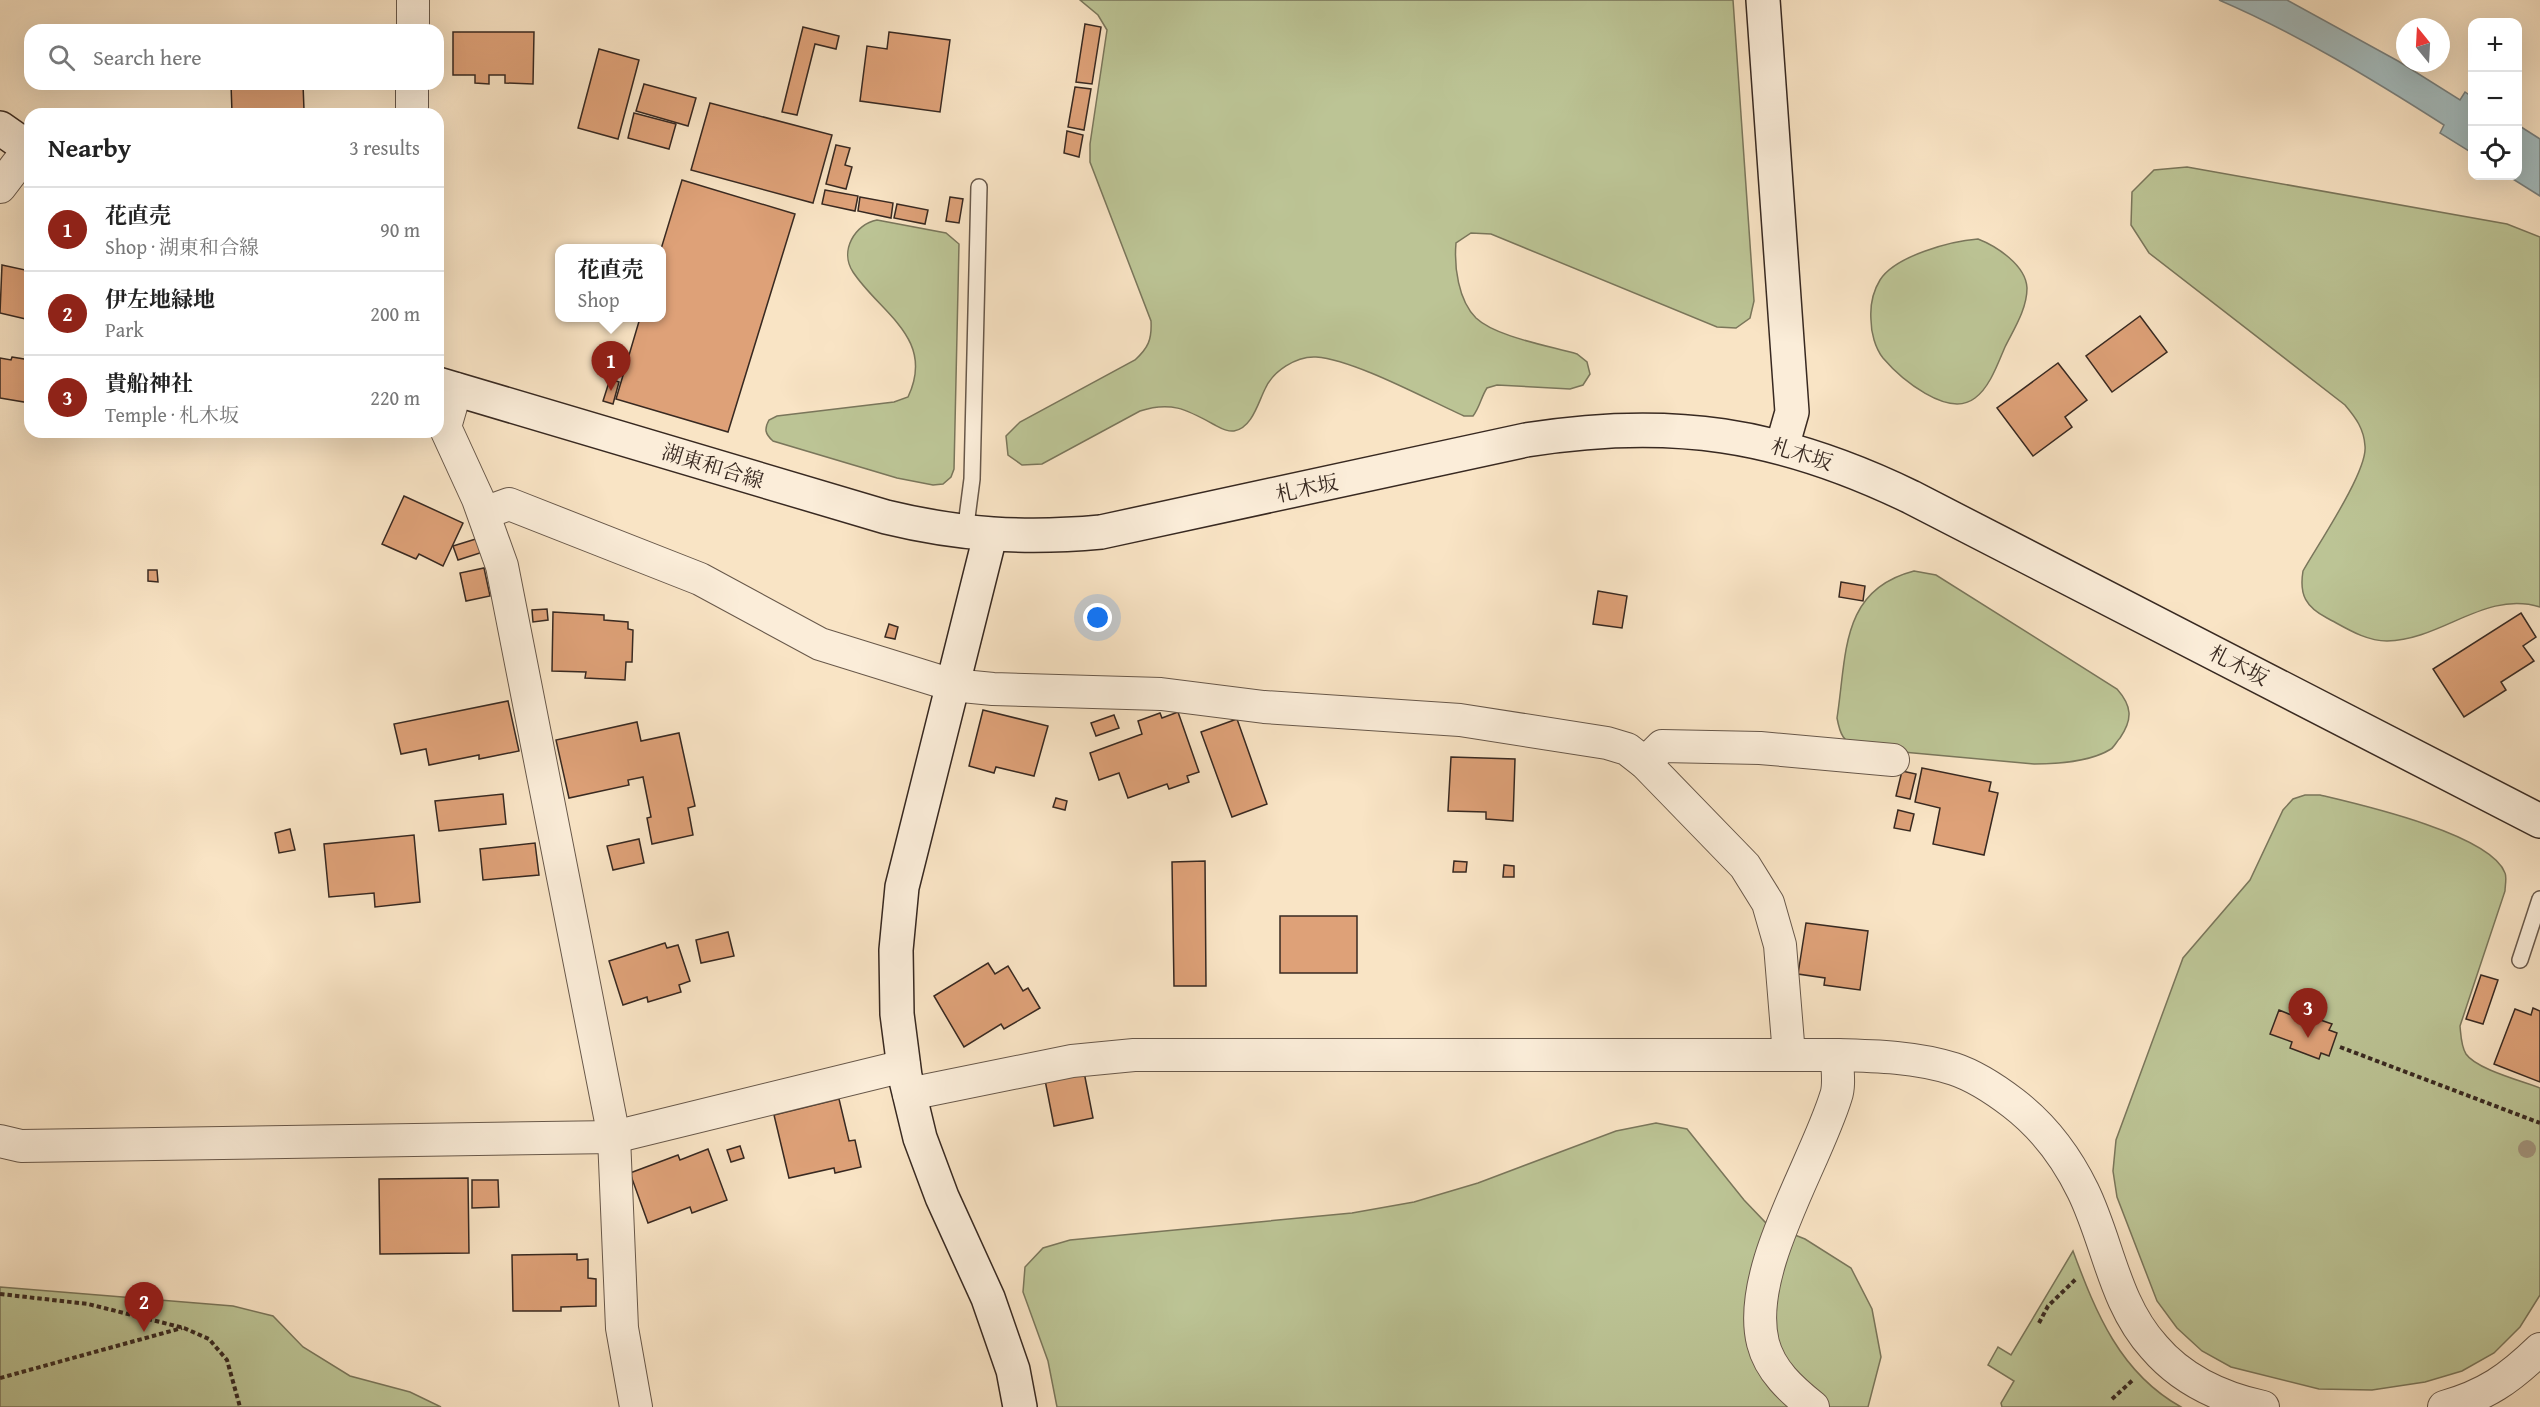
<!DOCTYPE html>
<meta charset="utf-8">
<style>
body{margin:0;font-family:"Gentium Book Plus","Noto Serif JP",serif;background:#f2f2f2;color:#222}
.controls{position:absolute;right:18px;top:18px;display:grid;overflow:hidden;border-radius:12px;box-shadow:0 6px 24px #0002}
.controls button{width:54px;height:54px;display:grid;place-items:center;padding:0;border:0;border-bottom:2px solid #e0e0e0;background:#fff;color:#222;font:30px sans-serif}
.compass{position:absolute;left:2396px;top:18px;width:54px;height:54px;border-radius:50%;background:#fff;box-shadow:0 6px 24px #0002;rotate:342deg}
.you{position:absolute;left:1098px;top:618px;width:21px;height:21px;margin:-15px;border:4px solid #fff;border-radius:50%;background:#1a73e8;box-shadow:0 0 0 9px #1a73e833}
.badge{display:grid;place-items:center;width:39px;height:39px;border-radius:50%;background:#8f2418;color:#fff;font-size:20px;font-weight:700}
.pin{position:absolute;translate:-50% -50px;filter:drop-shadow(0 2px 3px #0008)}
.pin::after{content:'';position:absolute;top:32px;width:21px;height:18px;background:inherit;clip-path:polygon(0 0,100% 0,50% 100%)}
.popup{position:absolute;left:555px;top:244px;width:111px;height:78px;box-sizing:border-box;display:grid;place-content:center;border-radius:12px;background:#fff;filter:drop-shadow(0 2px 4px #0005);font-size:20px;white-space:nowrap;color:#767676}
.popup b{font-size:22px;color:#222}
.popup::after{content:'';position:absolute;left:50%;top:100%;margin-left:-12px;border:12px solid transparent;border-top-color:#fff}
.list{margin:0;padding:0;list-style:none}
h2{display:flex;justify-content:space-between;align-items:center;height:78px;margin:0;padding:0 24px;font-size:26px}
h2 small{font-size:20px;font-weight:400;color:#767676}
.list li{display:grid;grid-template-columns:39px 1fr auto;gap:18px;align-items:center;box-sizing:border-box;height:84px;padding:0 24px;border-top:2px solid #e0e0e0}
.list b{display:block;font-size:22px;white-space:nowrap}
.list p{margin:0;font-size:20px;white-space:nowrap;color:#767676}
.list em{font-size:20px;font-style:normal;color:#767676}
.icon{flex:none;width:33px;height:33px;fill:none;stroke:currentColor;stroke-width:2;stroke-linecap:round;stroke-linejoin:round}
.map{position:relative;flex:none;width:2540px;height:1407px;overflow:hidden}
.search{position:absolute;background:#fff;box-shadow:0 6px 24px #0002;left:24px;top:24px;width:420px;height:66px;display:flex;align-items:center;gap:15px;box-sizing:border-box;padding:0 21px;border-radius:18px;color:#767676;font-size:22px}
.panel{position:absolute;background:#fff;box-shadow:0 6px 24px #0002;left:24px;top:108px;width:420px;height:330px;border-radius:18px}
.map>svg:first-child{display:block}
</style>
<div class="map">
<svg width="2540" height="1407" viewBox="0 0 2540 1407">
<rect width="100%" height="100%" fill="#f9e4c5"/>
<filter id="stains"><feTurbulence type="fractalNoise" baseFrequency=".00333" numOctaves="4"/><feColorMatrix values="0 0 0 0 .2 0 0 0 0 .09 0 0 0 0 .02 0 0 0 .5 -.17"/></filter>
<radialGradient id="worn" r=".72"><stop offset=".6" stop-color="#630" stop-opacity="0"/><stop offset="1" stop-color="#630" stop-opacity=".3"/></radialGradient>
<!-- green -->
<g fill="#bcc495" stroke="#7a765b" stroke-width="1.5">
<path d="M 1080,0 L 1733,0 L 1754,301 L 1750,318 L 1736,328 L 1717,327 L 1491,234 L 1471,233 L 1456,243 C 1454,266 1458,300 1476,318 C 1496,337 1550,346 1577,354 L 1587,362 L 1590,374 L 1583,385 L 1570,389 L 1497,385 L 1487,388 C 1481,397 1480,407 1473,416 L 1464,416 C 1426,399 1355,360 1316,357 C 1296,356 1273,371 1265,389 C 1258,403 1252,428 1234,431 C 1226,432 1219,427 1213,424 C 1186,409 1170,401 1140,411 L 1042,464 L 1022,465 L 1008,455 L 1006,436 L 1020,422 L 1135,360 C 1148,348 1152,340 1151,321 L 1090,162 L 1090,144 L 1107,30 L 1098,15 Z"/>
<path d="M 2187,167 L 2507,224 L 2540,237 L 2540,607 C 2485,590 2442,640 2387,641 C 2365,641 2346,628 2327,618 C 2306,607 2299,595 2303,571 C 2317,546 2368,471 2365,446 C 2364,429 2356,418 2345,405 L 2149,253 L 2131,225 L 2132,192 L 2154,170 Z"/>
<path d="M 877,220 L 946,233 L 959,244 L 954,469 L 951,477 L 943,484 L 933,485 L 897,478 L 773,441 C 765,434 764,429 769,420 L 777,416 L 894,402 L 908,397 C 936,338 880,313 853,272 C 839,251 855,224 877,220 Z"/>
<path d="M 1978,239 C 1996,246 2026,265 2027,288 C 2027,309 2014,329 2005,347 C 1998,363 1990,387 1975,398 C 1948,419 1900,378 1883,358 C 1875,348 1871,332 1871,320 C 1870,306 1872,293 1880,280 C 1895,256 1951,241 1978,239 Z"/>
<path d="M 1914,571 L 1936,575 L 2117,689 C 2132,706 2133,719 2120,738 C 2117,741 2114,747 2111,749 C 2090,762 2058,764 2034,764 L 1859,748 C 1843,742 1840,734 1837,718 C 1847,654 1840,590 1914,571 Z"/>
<path d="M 2305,795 L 2320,795 C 2358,804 2491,834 2505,873 C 2507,877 2505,886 2505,891 L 2460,1026 C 2461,1036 2461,1046 2466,1054 C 2476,1069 2522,1081 2540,1088 L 2540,1295 L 2520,1327 L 2494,1353 L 2462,1371 L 2425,1382 L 2372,1390 L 2319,1389 L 2231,1367 L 2202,1351 L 2177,1328 L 2157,1301 L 2117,1197 L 2113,1171 L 2116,1140 L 2183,958 L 2250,880 L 2283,810 L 2293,799 Z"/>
<polygon points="1656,1123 1687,1129 1744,1200 1767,1224 1805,1239 1851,1268 1872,1309 1881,1357 1868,1407 1057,1407 1048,1361 1023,1292 1025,1267 1043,1248 1070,1240 1352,1213 1414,1202 1478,1183 1616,1131"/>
<path d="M 2073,1251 C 2096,1313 2120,1373 2181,1407 L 2002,1407 L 2001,1403 L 2014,1381 L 1988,1365 L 1998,1347 L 2011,1355 Z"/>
<polygon points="0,1287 233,1306 273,1316 303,1347 350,1376 410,1392 441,1407 0,1407"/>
</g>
<!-- water -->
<g fill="#a3bcbf" stroke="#788180" stroke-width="1.5">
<path d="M 2219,0 L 2287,0 L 2398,61 L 2460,100 L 2465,92 L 2472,97 L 2472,153 L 2440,133 L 2444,125 C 2372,79 2298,34 2219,0 Z"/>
<polygon points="2518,125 2540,139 2540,196 2508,176 2518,176"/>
</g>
<!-- building -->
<g fill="#dea178" stroke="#382921" stroke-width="1.5">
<polygon points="1085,24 1101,27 1092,84 1076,82"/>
<polygon points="803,27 839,36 836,49 815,44 797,115 782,112"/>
<polygon points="453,32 534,32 533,84 505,83 505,75 489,75 489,84 475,83 475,75 453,75"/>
<polygon points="889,32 950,40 940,112 860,101 867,46 887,49"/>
<polygon points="599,49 639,60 618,139 578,128"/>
<polygon points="231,84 303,84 304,110 232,113"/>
<polygon points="644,84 696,98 688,126 636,111"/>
<polygon points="1075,87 1091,89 1084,130 1068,127"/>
<polygon points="710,103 832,135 813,203 691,170"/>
<polygon points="634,113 676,124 669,149 628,138"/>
<polygon points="1067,131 1083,135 1079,157 1064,153"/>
<polygon points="836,145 850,148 845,165 852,167 846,189 826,184"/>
<polygon points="682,180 795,214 728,432 616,399 640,318 662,318 661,249"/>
<polygon points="825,190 858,196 855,211 822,204"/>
<polygon points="860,197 893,203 891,218 858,211"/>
<polygon points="950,197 963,199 959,223 946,221"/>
<polygon points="897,204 928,210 925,224 894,218"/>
<polygon points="2,265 30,271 30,320 0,313"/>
<polygon points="2140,316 2167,352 2112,392 2086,356"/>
<polygon points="12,357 30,360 30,403 0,398 0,358 11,360"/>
<polygon points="2058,363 2087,400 2065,417 2072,427 2033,456 1997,408"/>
<polygon points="610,379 619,382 613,404 603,401"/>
<polygon points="404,496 463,523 443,566 419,554 416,559 382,544"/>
<polygon points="479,538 483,552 458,560 453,546"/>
<polygon points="484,568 490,596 466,601 460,573"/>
<polygon points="148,570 157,570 158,582 148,581"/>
<polygon points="1841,582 1865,586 1863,601 1839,597"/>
<polygon points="1598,591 1627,596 1622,628 1593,624"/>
<polygon points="547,609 548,620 533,622 532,610"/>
<polygon points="553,612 604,615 604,620 628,622 628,629 633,630 632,662 626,662 625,680 585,678 586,672 552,671"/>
<polygon points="2521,613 2536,637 2523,646 2534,661 2501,682 2506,690 2464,717 2433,669"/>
<polygon points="889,624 898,627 895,639 885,637"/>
<polygon points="508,701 519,751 479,759 479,755 429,765 426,749 401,754 394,724"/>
<polygon points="983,710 1048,726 1034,776 996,767 994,773 969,766"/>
<polygon points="1178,712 1199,772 1187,776 1189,782 1169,789 1167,784 1128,798 1119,773 1099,780 1090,753 1142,734 1138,721 1160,713 1162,718"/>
<polygon points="1114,715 1119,728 1096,736 1091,723"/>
<polygon points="1237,719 1267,804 1232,817 1201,732"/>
<polygon points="637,722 641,741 679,733 695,806 688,808 693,835 652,844 647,818 651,817 643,777 628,780 629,785 569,798 556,740"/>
<polygon points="1451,757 1515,759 1513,821 1486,819 1486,812 1448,811"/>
<polygon points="1922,768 1991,782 1989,791 1998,793 1984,855 1933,844 1940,808 1915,802"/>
<polygon points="1902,771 1916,774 1910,799 1896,796"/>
<polygon points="503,794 506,824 439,831 435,801"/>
<polygon points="1056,798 1067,801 1065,810 1053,807"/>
<polygon points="1898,810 1914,814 1910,831 1894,828"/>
<polygon points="290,829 295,850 279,853 275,833"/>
<polygon points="414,835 420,902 375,907 374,893 329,897 324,844"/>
<polygon points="639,839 644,863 613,870 607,846"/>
<polygon points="535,843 539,875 483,880 480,849"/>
<polygon points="1205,861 1206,986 1174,986 1172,862"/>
<polygon points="1454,861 1467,862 1466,872 1453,872"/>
<polygon points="1504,865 1514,866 1514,877 1503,877"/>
<rect x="1280" y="916" width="77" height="57"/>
<polygon points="1806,923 1868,931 1860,990 1824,985 1825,978 1798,974"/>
<polygon points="728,932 734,956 701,963 696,940"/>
<polygon points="665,943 667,948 678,945 690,981 679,985 681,992 648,1002 647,997 623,1005 609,961"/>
<polygon points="988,963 995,974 1008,966 1023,991 1028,988 1040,1008 1004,1029 1001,1024 964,1047 934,996"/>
<polygon points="2481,975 2498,980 2483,1024 2466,1019"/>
<polygon points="2533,1008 2540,1011 2540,1082 2494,1064 2515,1009 2531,1015"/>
<polygon points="2279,1010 2301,1019 2303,1014 2332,1024 2329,1030 2337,1033 2329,1056 2321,1053 2319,1059 2290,1048 2292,1042 2270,1034"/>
<polygon points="1084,1072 1093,1118 1054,1126 1045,1080"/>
<polygon points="839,1099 849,1141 855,1140 861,1167 835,1173 834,1168 789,1178 774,1115"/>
<polygon points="740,1146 744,1158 731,1162 727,1150"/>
<polygon points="708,1149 727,1200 692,1213 690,1207 648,1223 630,1173 678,1155 680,1160"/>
<polygon points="468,1178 469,1253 380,1254 379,1179"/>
<polygon points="472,1180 498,1180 499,1207 472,1208"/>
<polygon points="577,1254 577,1260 588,1259 588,1278 596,1279 596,1306 561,1307 561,1311 513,1311 512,1255"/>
</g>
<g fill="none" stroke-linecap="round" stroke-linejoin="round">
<defs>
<g id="lane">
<polyline points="965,533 972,479 979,187"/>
<polyline points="2520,960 2540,899"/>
</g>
<g id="street">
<polyline points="413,30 413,0"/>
<polyline points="412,114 412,84"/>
<polyline points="0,187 29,149"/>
<polyline points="456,389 445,427 478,499 502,566 614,1137 622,1328 636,1407"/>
<polyline points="484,513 509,504 700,579 820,644 952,685 993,689 1161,694 1264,707 1460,720 1607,743 1627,749 1645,763 1745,866 1768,903 1780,945 1789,1055"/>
<polyline points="1645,763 1662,746 1760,748 1893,760"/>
<path d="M 909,1094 L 1072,1061 L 1134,1055 L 1837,1055 C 1877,1056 1916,1057 1954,1069 C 1975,1076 1996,1090 2013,1103 C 2043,1126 2066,1156 2083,1191 C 2108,1242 2114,1303 2154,1347 C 2182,1380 2222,1398 2263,1407"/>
<polyline points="0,1141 21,1146 614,1137 904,1066"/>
<path d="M 1813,1407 C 1792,1390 1770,1371 1763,1343 C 1745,1272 1815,1165 1836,1096 C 1840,1085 1837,1068 1837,1055"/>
<path d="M 2444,1407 C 2486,1395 2509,1379 2540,1349"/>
</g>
<g id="secondary">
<polyline points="1763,0 1792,412 1782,447"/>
<polyline points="0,128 30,149"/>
<path d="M 438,384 L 886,517 C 960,535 1025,539 1101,532 L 1526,440 C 1670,417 1779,433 1911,497 L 2540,821"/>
<polyline points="990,536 902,887 896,950 897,1014 905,1076 920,1138 942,1197 988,1298 1013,1370 1020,1407"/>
</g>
</defs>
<!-- lane casing -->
<use href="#lane" stroke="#68584a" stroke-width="18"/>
<!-- street casing -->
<use href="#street" stroke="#68584a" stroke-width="34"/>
<!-- secondary casing -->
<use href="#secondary" stroke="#382921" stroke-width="36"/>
<!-- path -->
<g stroke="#382921" stroke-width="4" stroke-dasharray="4.5 3" stroke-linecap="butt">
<polyline points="2340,1047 2540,1123"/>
<polyline points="0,1294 88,1304 184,1328 209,1339 227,1360 240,1407"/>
<polyline points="2039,1323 2048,1306 2077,1278"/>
<polyline points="0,1378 182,1328"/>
<polyline points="2112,1399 2134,1379"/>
</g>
<!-- lane -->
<use href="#lane" stroke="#fbedd9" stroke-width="15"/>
<!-- street -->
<use href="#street" stroke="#fbedd9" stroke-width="32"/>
<!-- secondary -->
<use href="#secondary" stroke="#fbedd9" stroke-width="33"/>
</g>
<!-- trees -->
<circle fill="#a1937b" cx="2527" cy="1149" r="9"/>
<g text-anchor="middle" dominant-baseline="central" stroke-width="4.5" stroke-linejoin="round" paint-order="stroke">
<!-- street labels -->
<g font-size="21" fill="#382921" stroke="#fbedd9">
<text transform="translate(1802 454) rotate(17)">札木坂</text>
<text transform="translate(713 466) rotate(17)">湖東和合線</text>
<text transform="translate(1307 488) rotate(-12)">札木坂</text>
<text transform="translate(2239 665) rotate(27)">札木坂</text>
</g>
</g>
<rect width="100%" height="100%" filter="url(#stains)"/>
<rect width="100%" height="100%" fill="url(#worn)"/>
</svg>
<div class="controls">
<button>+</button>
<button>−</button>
<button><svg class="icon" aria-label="locate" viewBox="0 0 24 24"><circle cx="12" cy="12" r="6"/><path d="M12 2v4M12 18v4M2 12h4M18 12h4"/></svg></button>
</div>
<svg class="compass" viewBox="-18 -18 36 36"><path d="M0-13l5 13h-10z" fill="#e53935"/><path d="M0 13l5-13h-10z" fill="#767676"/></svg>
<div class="you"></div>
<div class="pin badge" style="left:611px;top:391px">1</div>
<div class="popup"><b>花直売</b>Shop</div>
<div class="pin badge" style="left:144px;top:1332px">2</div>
<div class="pin badge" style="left:2308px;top:1038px">3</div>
<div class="search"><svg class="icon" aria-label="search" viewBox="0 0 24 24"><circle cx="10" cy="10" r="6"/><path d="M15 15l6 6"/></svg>Search here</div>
<section class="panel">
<h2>Nearby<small>3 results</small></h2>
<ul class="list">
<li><span class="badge">1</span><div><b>花直売</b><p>Shop · 湖東和合線</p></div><em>90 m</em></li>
<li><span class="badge">2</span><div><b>伊左地緑地</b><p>Park</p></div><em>200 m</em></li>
<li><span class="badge">3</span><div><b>貴船神社</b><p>Temple · 札木坂</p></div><em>220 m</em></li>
</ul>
</section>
</div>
